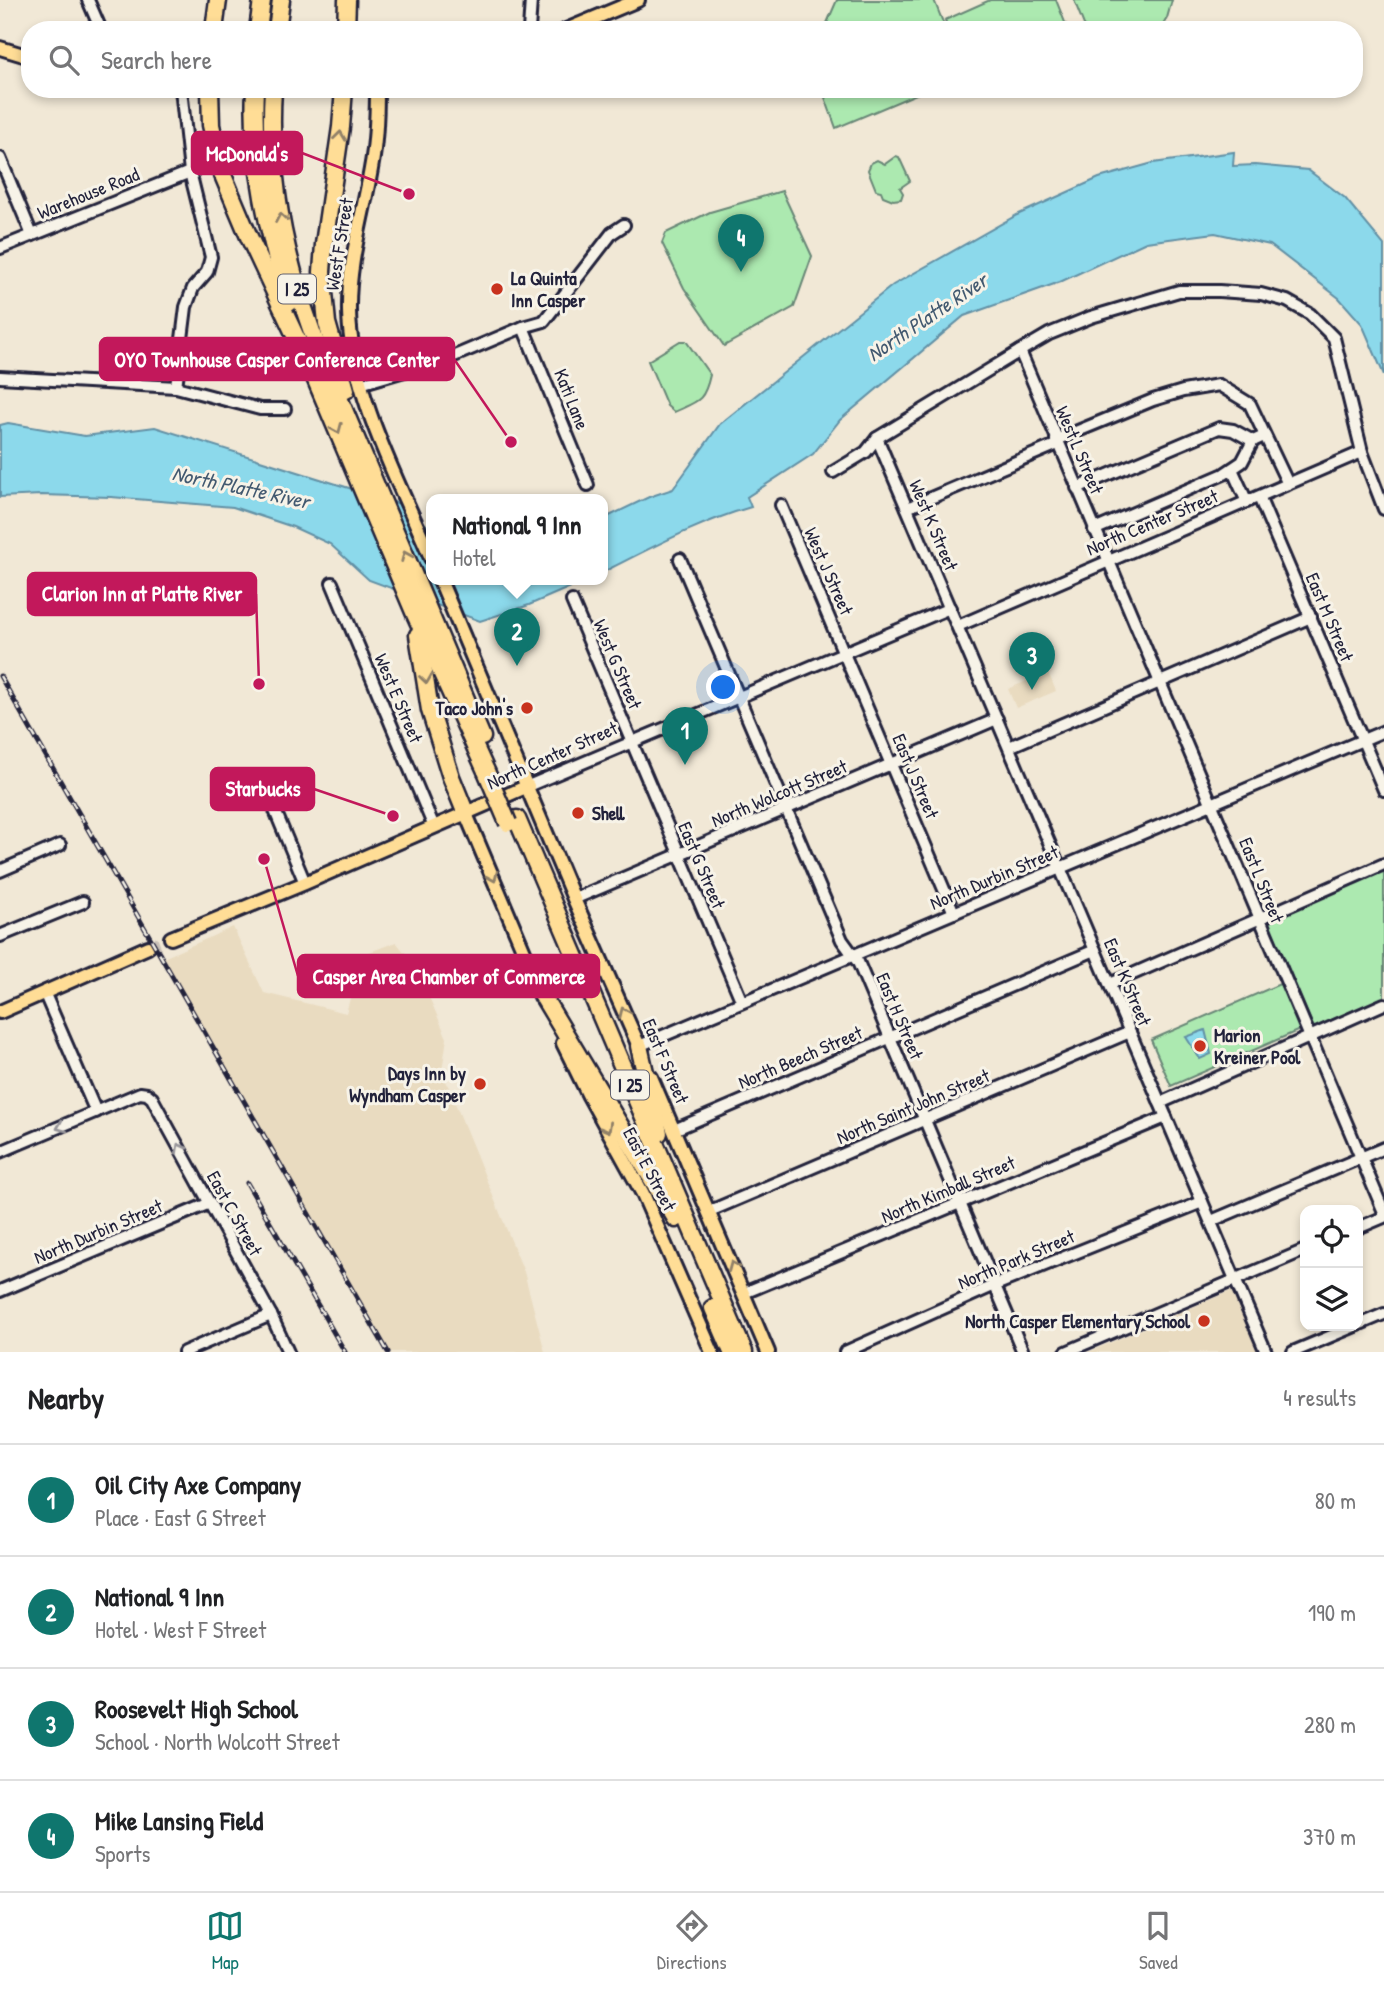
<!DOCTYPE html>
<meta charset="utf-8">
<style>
body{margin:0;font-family:"Patrick Hand",sans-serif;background:#f2f2f2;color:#202124}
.controls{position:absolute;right:21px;bottom:21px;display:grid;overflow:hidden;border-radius:14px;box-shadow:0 4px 10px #0003}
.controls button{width:63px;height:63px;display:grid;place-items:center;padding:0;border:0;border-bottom:2px solid #e0e0e0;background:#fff;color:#202124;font:35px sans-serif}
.you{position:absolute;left:724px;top:688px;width:24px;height:24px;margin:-18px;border:5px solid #fff;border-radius:50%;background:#1a73e8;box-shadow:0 0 0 10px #1a73e833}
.badge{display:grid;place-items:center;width:46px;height:46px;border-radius:50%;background:#0f766e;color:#fff;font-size:23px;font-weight:700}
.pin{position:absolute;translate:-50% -58px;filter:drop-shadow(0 2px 4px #0008)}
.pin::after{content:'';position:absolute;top:37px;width:24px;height:21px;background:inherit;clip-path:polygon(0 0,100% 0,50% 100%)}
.popup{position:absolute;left:426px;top:494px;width:182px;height:91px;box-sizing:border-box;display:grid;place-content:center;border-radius:14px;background:#fff;filter:drop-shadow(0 2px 5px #0005);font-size:23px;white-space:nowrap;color:#757577}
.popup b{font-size:26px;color:#202124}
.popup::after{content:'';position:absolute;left:50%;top:100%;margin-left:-14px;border:14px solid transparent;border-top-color:#fff}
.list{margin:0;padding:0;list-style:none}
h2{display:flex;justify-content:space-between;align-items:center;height:91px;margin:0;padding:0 28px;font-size:30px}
h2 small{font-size:23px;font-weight:400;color:#757577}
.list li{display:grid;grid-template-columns:46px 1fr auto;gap:21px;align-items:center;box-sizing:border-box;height:112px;padding:0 28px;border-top:2px solid #e0e0e0}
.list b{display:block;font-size:26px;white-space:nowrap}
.list p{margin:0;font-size:23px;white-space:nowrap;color:#757577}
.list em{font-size:23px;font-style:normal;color:#757577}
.icon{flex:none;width:38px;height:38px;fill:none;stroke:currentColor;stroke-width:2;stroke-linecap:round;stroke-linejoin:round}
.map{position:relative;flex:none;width:1384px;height:1352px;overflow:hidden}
.search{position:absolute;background:#fff;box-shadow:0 4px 10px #0003;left:21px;right:21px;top:21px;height:77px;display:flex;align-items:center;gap:18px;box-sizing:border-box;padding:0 24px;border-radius:28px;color:#757577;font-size:26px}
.sheet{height:539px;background:#fff}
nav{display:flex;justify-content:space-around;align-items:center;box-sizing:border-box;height:98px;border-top:2px solid #e0e0e0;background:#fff;font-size:19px;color:#757577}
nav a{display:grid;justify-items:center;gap:4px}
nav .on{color:#0f766e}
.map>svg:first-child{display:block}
</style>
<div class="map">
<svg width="1384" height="1352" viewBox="0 0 1384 1352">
<rect width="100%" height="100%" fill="#f1e8d6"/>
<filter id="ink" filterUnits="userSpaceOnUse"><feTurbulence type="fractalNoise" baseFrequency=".0143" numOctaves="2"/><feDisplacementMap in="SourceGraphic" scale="14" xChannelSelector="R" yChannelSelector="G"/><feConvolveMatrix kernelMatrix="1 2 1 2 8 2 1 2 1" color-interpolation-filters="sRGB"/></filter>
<g filter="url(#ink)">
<!-- built -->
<g fill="#e9dbc0">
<polygon points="1048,672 1056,691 1016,708 1008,689"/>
<polygon points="233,927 264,993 346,1013 362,955 396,942 415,965 447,1038 442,1071 524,1272 545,1352 386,1352 161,959"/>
<polygon points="1233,1290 1259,1352 1089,1352"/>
</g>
<!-- green -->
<g fill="#ace9b0" stroke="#678676" stroke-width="2">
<polygon points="837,0 934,0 946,30 824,30"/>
<polygon points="990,0 1056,0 1068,30 949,30 945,20"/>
<polygon points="1074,0 1172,0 1167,18 1160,30 1086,30"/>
<polygon points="822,89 928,89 836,128"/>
<polygon points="896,156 899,157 910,181 900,188 903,193 901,199 893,200 883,196 881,191 876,190 868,170 871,163 877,160 885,164"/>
<polygon points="782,191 812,256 794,307 724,346 684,288 662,243 666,233 710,212"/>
<path d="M 680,341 L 686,341 L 710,375 C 704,402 698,401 674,412 L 667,406 L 648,361 Z"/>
<polygon points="1384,871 1384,999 1318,1029 1313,1026 1269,924 1271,919"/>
<polygon points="1282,983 1302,1029 1171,1086 1151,1040"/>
</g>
<!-- water -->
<g fill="#8cd9eb" stroke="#6290a5" stroke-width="2">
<path d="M 1234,152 L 1233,166 L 1255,165 L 1308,170 L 1345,198 L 1384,245 L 1384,375 L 1362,324 L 1339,298 L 1270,245 L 1215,233 L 1146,242 L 1060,282 L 964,316 L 840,420 L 813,454 L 747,497 L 751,507 C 699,522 651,548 603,572 L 603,519 L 649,497 L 673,489 L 720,424 L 893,285 L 1017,215 L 1099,178 L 1153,163 Z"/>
<polygon points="8,423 85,436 155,427 403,505 431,529 431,580 587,580 529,605 480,621 369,580 330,544 293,527 233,507 111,497 41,495 0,497 0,425"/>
<polygon points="1205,1030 1211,1054 1200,1059 1186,1037"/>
</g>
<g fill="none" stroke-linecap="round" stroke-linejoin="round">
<!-- major-tunnel -->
<polyline stroke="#c8c0b7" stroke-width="12" stroke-dasharray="12 6" stroke-linecap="butt" points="148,947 171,938"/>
<defs>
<g id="minor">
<polyline points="88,0 101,30"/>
<polyline points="529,30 531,0"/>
<polyline points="0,158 32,235"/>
<polyline points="0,248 190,172"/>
<polyline points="523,327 588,485"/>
<polyline points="1020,351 1384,1212"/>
<polyline points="0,377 176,387 260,409 285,409"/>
<polyline points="360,384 452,357 523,327 544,321 612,233 624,225"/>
<polyline points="176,387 186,307 193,288 207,272 211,257 190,172 181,89"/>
<polyline points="877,438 1266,1352"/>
<polyline points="1056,440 1153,400 1183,391 1219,385 1250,404 1288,484"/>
<polyline points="1232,469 1247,502"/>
<polyline points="833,472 866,452 877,438 1020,351 1049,334 1091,317 1179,291 1219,291 1261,294 1287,301 1310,314 1334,338 1362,452 1384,509"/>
<polyline points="1077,488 1219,428 1233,430 1253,441 1264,436"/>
<polyline points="1259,497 1384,790"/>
<polyline points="781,505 954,913"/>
<polyline points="907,508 1058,444"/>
<polyline points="1094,530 1224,474 1242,462 1253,441"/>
<polyline points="680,559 842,940 858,962 1023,1352"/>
<polyline points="332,583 434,827"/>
<polyline points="572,601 742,1002"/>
<polyline points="958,626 1362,452"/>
<polyline points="1009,747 1311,617"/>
<polyline points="528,786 950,608"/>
<polyline points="274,808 305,883"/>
<polyline points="0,871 60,845"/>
<polyline points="574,899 997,719"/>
<polyline points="0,936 83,902"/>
<polyline points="1110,984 1384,864"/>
<polyline points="44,992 96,1112"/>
<polyline points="639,1046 1384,731"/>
<polyline points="1160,1103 1384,1004"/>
<polyline points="674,1130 1095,950"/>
<polyline points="0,1152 140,1093 147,1094 152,1098 271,1315 288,1352"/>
<polyline points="710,1211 1130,1032"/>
<polyline points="1211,1221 1384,1148"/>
<polyline points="1358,1228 1384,1217"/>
<polyline points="0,1291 210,1203"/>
<polyline points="744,1293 1166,1117"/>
<polyline points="1358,1325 1384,1314"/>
<polyline points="184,1352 271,1315"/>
<polyline points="845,1352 995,1285 1202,1202"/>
<polyline points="1066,1352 1305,1250"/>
<polyline points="1293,1352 1355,1326"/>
</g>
<g id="major">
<polyline points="566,30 638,0"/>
<polyline points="0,48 30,57"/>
<path d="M 377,89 C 377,116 376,143 371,169 C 363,216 348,263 349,311 C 350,393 400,484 431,558"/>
<polyline points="440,580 574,899 642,1053"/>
<polyline points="466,814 545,1001"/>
<polyline points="171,938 305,883 528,786"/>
<polyline points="0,1012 148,947"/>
<polyline points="563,1043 589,1096 643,1194 712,1352"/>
<polyline points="651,1077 768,1352"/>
</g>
<g id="highway">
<polyline points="214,30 218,0"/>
<polyline points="258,30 262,0"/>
<polyline points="277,30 281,0"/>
<polyline points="346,30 347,0"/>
<polyline points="210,89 211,125 222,173 249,237 315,378 414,612 486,771"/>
<path d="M 255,89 C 251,161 269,235 289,303"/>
<path d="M 273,89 C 267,182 288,275 323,360 L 482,737"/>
<polyline points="344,89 341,127 324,244 322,272 327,323 346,390"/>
<polyline points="418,635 430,710 451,777 466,814"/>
<polyline points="517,819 744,1352"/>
<polyline points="542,995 676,1219"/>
<polyline points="639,1046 659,1133"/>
<polyline points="713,1308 732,1352"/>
</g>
</defs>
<!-- minor casing -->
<use href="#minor" stroke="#22223b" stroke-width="16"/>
<!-- major casing -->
<use href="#major" stroke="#22223b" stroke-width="18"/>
<!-- highway casing -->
<use href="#highway" stroke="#22223b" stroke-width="21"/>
<!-- minor -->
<use href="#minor" stroke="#f7f3e8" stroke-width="10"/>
<!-- major -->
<use href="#major" stroke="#ffdd96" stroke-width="12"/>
<!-- highway -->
<use href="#highway" stroke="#ffdd96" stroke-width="16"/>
<defs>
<g id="rail">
<polyline points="0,676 388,1352"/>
<polyline points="247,1183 345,1352"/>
</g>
</defs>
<!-- rail casing -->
<use href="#rail" stroke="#22223b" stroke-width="5"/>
<!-- rail -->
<use href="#rail" stroke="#f7f3e8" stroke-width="2.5" stroke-dasharray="8" stroke-linecap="butt"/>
<defs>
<polyline id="highway-bridge" points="486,771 508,823"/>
</defs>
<!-- highway-bridge casing -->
<use href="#highway-bridge" stroke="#22223b" stroke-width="21" stroke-linecap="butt"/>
<!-- highway-bridge -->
<use href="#highway-bridge" stroke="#ffdd96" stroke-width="16"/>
</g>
<!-- one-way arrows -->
<defs><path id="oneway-chevron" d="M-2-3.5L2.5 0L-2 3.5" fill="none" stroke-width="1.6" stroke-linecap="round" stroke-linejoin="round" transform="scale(1.75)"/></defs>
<g stroke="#908068">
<use href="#oneway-chevron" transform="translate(340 136) rotate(-83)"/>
<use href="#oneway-chevron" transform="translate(281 218) rotate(-100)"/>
<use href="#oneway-chevron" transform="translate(337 429) rotate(67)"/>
<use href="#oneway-chevron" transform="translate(406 556) rotate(-113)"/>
<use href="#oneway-chevron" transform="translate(426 679) rotate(82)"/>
<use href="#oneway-chevron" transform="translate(493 877) rotate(67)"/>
<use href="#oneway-chevron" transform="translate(624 1012) rotate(-114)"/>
<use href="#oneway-chevron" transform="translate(607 1128) rotate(61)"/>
<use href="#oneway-chevron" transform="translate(733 1266) rotate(-112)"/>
</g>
<g stroke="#97959a">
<use href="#oneway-chevron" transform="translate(61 1127) rotate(157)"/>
<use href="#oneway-chevron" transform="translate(180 1148) rotate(-119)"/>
</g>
</g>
<!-- markers -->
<g fill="#c8321e" stroke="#f7f3e8" stroke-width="2.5">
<circle cx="497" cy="289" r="7"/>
<circle cx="527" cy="708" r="7"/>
<circle cx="578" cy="813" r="7"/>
<circle cx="1200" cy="1046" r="7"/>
<circle cx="480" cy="1084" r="7"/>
<circle cx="1204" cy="1321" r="7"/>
</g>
<g text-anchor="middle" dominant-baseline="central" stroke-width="6" stroke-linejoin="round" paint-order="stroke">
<!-- shield labels -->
<g fill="#f7f3e8" stroke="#62616f" stroke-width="2">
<rect x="278" y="274.5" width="38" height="29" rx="5"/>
<rect x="611" y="1070.5" width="38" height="29" rx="5"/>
</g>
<g font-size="18" font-weight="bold" fill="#22223b">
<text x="297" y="289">I 25</text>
<text x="630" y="1085">I 25</text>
</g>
<!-- street labels -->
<g font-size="19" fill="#22223b" stroke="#f7f3e8">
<text transform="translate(88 193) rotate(-22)">Warehouse Road</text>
<text transform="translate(339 244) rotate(-81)">West F Street</text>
<text transform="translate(572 399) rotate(68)">Kati Lane</text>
<text transform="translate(1080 450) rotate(67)">West L Street</text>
<text transform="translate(1152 522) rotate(-23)">North Center Street</text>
<text transform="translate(934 525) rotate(67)">West K Street</text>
<text transform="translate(829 571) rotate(66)">West J Street</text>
<text transform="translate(1330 617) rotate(67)">East M Street</text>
<text transform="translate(618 664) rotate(67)">West G Street</text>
<text transform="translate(399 698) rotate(67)">West E Street</text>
<text transform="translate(552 755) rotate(-24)">North Center Street</text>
<text transform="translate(916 776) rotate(67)">East J Street</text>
<text transform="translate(779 793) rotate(-23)">North Wolcott Street</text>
<text transform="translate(702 865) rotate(67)">East G Street</text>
<text transform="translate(994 877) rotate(-23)">North Durbin Street</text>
<text transform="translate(1262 880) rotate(68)">East L Street</text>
<text transform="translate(1128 982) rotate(67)">East K Street</text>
<text transform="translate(900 1016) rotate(67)">East H Street</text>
<text transform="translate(800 1057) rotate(-23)">North Beech Street</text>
<text transform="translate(666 1061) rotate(67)">East F Street</text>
<text transform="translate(913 1106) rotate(-23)">North Saint John Street</text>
<text transform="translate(650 1169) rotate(62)">East E Street</text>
<text transform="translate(948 1189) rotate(-23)">North Kimball Street</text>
<text transform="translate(235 1213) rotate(61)">East C Street</text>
<text transform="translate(98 1231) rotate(-23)">North Durbin Street</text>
<text transform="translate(1016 1259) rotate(-23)">North Park Street</text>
</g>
<!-- poi labels -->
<g font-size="19" font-weight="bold" fill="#22223b" stroke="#f7f3e8" text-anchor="start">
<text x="511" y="278">La Quinta<tspan x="511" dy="22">Inn Casper</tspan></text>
<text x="513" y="708" text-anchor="end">Taco John's</text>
<text x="592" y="813">Shell</text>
<text x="1214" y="1035">Marion<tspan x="1214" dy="22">Kreiner Pool</tspan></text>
<text x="466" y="1073" text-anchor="end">Days Inn by<tspan x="466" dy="22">Wyndham Casper</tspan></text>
<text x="1190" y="1321" text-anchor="end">North Casper Elementary School</text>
</g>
<!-- water labels -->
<g font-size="21" font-style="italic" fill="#425970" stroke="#f7f3e8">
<text transform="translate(927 317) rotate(-34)">North Platte River</text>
<text transform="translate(241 487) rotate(12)">North Platte River</text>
</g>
</g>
<!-- callouts -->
<path fill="none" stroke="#c2185b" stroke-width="2.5" d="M409 194L302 153M511 442L454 359M259 684L256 594M393 816L314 789M264 859L298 976"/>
<g fill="#c2185b" stroke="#f7f3e8" stroke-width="2.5">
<circle cx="409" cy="194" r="7"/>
<circle cx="511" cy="442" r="7"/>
<circle cx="259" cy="684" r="7"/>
<circle cx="393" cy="816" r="7"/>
<circle cx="264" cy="859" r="7"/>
</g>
<g fill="#c2185b" stroke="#c2185b" stroke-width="2.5">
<rect x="192" y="132" width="110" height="42" rx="7"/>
<rect x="100" y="338" width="354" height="42" rx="7"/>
<rect x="28" y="573" width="228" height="42" rx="7"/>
<rect x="211" y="768" width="103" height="42" rx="7"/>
<rect x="298" y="955" width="301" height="42" rx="7"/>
</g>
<g font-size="21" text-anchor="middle" font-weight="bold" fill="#fff">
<text x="247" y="161">McDonald's</text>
<text x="277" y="367">OYO Townhouse Casper Conference Center</text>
<text x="142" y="601">Clarion Inn at Platte River</text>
<text x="263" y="796">Starbucks</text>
<text x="449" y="984">Casper Area Chamber of Commerce</text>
</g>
</svg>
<div class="controls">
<button><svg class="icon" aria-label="locate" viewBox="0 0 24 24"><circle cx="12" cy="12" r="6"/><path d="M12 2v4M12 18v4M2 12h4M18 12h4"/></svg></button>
<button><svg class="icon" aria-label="layers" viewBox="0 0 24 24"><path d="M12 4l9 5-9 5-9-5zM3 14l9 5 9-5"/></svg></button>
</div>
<div class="you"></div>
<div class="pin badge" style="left:685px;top:765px">1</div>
<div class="pin badge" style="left:517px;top:666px">2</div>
<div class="popup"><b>National 9 Inn</b>Hotel</div>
<div class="pin badge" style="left:1032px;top:690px">3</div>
<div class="pin badge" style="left:741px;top:272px">4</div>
<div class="search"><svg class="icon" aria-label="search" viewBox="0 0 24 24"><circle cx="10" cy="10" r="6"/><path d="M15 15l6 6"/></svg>Search here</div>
</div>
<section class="sheet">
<h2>Nearby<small>4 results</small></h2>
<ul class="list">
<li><span class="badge">1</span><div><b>Oil City Axe Company</b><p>Place · East G Street</p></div><em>80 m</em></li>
<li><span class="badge">2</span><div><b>National 9 Inn</b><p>Hotel · West F Street</p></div><em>190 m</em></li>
<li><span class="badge">3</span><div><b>Roosevelt High School</b><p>School · North Wolcott Street</p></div><em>280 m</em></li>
<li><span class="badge">4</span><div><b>Mike Lansing Field</b><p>Sports</p></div><em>370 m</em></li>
</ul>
</section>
<nav>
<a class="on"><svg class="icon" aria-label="map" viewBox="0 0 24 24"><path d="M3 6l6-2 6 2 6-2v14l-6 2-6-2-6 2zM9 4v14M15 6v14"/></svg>Map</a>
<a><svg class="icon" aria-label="directions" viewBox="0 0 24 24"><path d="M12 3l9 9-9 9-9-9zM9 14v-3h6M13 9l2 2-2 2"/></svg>Directions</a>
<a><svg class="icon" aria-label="saved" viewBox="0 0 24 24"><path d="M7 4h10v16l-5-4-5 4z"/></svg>Saved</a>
</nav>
